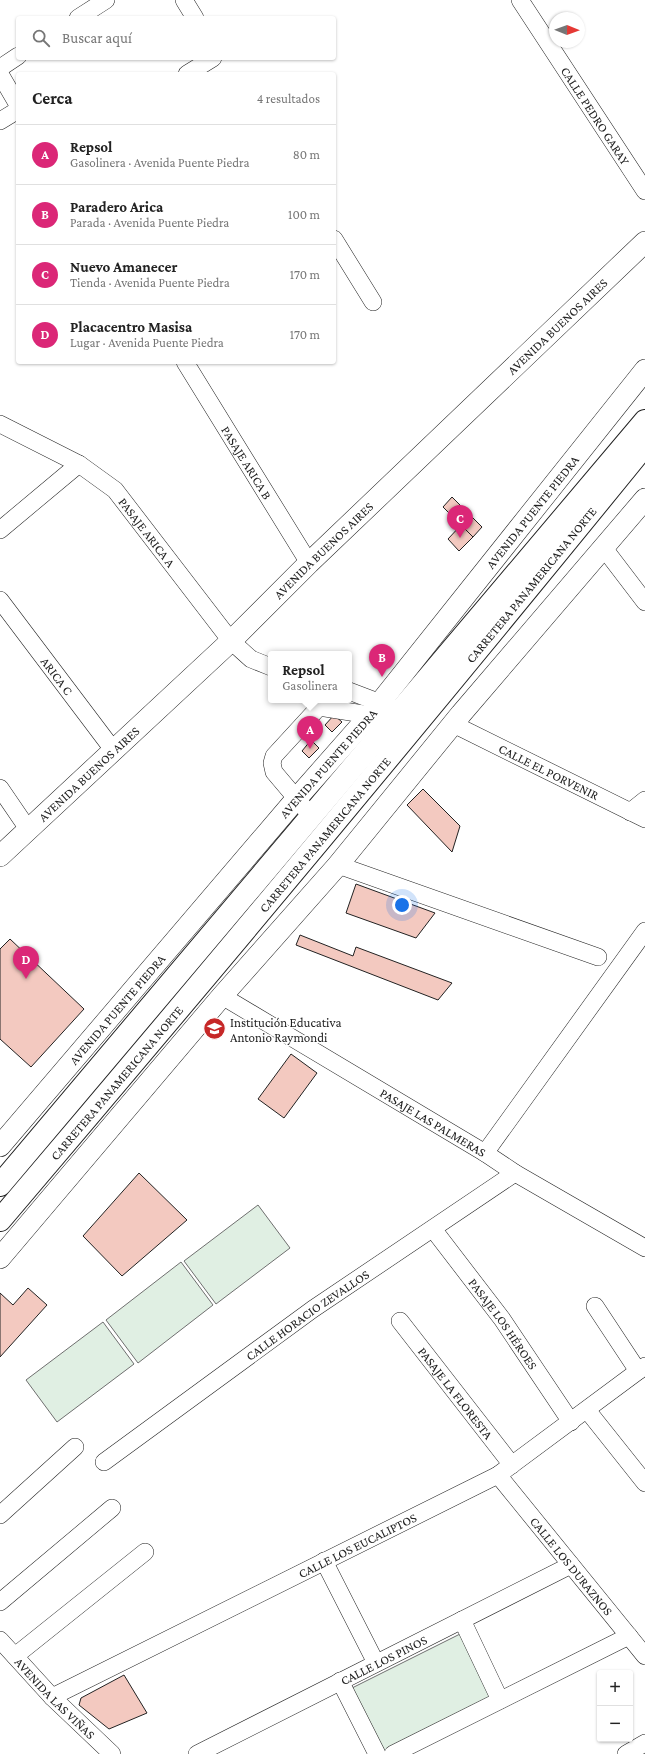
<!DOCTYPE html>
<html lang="es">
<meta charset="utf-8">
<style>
body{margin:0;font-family:"Crimson Pro",serif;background:#f6f6f6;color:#222}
.controls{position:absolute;right:12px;bottom:12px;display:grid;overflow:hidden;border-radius:4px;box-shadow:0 1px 3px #0004}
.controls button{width:36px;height:36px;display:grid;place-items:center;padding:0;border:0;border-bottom:1px solid #e0e0e0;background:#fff;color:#222;font:20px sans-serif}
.compass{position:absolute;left:549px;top:12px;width:36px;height:36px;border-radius:50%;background:#fff;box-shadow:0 1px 3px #0004;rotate:91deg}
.you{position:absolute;left:402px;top:905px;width:14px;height:14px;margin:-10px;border:3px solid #fff;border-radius:50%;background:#1a73e8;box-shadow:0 0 0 6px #1a73e833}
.badge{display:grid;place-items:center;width:26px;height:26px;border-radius:50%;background:#db2777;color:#fff;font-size:13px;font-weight:700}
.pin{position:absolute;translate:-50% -33px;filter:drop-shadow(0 1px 2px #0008)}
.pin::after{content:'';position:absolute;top:21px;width:14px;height:12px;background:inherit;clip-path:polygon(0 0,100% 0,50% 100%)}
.popup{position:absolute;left:268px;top:651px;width:84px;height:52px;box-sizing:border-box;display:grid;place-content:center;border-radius:4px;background:#fff;filter:drop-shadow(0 1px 3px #0005);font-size:13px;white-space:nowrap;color:#767676}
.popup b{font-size:15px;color:#222}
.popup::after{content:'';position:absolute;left:50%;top:100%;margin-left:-8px;border:8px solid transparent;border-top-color:#fff}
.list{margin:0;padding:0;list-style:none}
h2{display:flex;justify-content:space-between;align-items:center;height:52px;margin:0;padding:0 16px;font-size:17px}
h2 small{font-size:13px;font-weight:400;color:#767676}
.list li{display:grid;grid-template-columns:26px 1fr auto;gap:12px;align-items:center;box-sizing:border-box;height:60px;padding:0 16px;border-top:1px solid #e0e0e0}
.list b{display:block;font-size:15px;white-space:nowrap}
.list p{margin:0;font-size:13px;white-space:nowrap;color:#767676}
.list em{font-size:13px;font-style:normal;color:#767676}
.icon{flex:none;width:22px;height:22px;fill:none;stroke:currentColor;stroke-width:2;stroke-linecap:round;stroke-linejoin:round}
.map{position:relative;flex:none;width:645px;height:1754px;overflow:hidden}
.search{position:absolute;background:#fff;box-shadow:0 1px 3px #0004;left:16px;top:16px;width:320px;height:44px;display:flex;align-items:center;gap:10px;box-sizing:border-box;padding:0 14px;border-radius:4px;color:#767676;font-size:15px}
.panel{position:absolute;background:#fff;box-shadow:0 1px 3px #0004;left:16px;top:72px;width:320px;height:292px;border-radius:4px}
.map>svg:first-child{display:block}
</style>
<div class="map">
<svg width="645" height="1754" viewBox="0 0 645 1754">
<rect width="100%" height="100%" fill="#fff"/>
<!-- green -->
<g fill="#e0efe3" stroke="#6f6f6f">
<polygon points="258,1205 290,1248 216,1304 184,1261"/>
<polygon points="181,1262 213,1305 138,1363 106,1320"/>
<polygon points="103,1322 134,1364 57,1422 26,1380"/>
<polygon points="462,1633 494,1697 382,1753 348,1690"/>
</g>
<!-- building -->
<g fill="#f3c9c0" stroke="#222">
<polygon points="452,497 482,527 473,537 443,507"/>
<polygon points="461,525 473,537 459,551 448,539"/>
<polygon points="334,715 342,722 332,732 325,725"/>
<polygon points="311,740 319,748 309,758 302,751"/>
<polygon points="423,789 460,826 452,852 407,805"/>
<polygon points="356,884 435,913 416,938 346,913"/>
<polygon points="300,935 353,956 356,947 452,983 438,1000 296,945"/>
<polygon points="10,939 84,1009 31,1067 0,1039 0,949"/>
<polygon points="291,1054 317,1073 284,1118 258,1099"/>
<polygon points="139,1173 187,1220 122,1276 83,1236"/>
<polygon points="28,1288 47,1305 0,1357 0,1293 13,1305"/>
<polygon points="124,1675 147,1713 109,1729 79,1705 81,1698"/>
</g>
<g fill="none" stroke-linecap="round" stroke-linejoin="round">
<defs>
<g id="minor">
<polyline points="184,0 195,18"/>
<path id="s1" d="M 520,0 L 645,191"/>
<polyline points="78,18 106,0"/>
<polyline points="0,68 18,56"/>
<polyline points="0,74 18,105"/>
<polyline points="187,74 213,58"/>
<polyline points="0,121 18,110"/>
<polyline points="334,239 373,302"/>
<path id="s2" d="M 185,362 L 309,563"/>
<path id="s3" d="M 0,424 L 79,464 L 115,490 L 231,641 L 251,659 L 271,667"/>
<polyline points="0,530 79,464"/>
<polyline points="603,547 645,602"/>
<path id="s4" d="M 0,600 L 114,751"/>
<polyline points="349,691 391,707"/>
<path id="s5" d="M 453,724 L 645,819"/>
<polyline points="0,788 28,829"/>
<polyline points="630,812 645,800"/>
<polyline points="312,817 274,772 272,763 274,756 319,707 382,717"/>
<polyline points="338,865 598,957"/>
<path id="s6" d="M 222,996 L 485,1153 L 515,1173 L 645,1248"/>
<polyline points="485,1153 645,931"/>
<path id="s7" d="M 433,1229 L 502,1319 L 571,1422"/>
<polyline points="595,1306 638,1371"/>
<path id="s8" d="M 400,1321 L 512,1465"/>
<polyline points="587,1410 645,1483"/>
<path id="s9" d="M 104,1462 L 313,1309 L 515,1173"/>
<path id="s10" d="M 498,1475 L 645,1656"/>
<polyline points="0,1515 75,1447"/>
<polyline points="324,1561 376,1663"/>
<polyline points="0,1602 112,1508"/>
<polyline points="462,1620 500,1700"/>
<path id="s11" d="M 0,1640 L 52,1697 L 112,1754"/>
<polyline points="15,1656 145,1552"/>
<polyline points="340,1681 377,1754"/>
<path id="s12" d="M 52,1697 L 498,1475 L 645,1366"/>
<path id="s13" d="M 197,1754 L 571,1565"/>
<polyline points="393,1754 629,1636"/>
<polyline points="626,1754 645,1743"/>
</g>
<g id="major">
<path id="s14" d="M 0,856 L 231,641 L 309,563 L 645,242"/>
<path id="s15" d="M 0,1146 L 297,798 L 371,714 L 645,370"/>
<polyline points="0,1258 222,996 338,865 461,714 645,499"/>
</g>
<g id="highway">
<polyline points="0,1185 645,421"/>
<path id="s16" d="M 0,1220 C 218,964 433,706 645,445"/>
</g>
</defs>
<!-- minor casing -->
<use href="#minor" stroke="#222" stroke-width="18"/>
<!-- major casing -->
<use href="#major" stroke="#222" stroke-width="22"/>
<!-- highway casing -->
<use href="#highway" stroke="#222" stroke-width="24"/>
<!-- minor -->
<use href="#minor" stroke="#fff" stroke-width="17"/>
<!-- major -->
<use href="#major" stroke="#fff" stroke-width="21"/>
<!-- highway -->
<use href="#highway" stroke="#fff" stroke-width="22"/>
</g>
<!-- icons -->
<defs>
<symbol id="school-disc" viewBox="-11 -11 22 22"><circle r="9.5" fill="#c62828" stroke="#fff"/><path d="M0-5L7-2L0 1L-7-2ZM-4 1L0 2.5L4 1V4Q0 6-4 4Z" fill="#fff"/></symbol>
</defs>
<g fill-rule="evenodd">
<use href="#school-disc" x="202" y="1016" width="25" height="25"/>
</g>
<g text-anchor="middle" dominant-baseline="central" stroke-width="3" stroke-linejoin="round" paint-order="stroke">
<!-- street labels -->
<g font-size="13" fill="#222" stroke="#fff">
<text stroke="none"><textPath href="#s1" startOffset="138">CALLE PEDRO GARAY</textPath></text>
<text stroke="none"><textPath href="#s14" startOffset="769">AVENIDA BUENOS AIRES</textPath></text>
<text stroke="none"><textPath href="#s2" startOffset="118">PASAJE ARICA B</textPath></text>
<text stroke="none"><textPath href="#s15" startOffset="828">AVENIDA PUENTE PIEDRA</textPath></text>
<text stroke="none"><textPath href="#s3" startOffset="186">PASAJE ARICA A</textPath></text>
<text stroke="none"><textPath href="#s14" startOffset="445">AVENIDA BUENOS AIRES</textPath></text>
<text stroke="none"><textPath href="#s16" startOffset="828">CARRETERA PANAMERICANA NORTE</textPath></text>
<text stroke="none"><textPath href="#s4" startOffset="95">ARICA C</textPath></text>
<text stroke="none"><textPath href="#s15" startOffset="504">AVENIDA PUENTE PIEDRA</textPath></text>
<text stroke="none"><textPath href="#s5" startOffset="107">CALLE EL PORVENIR</textPath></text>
<text stroke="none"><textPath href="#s14" startOffset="121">AVENIDA BUENOS AIRES</textPath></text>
<text stroke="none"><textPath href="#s16" startOffset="504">CARRETERA PANAMERICANA NORTE</textPath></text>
<text stroke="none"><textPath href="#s15" startOffset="180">AVENIDA PUENTE PIEDRA</textPath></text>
<text stroke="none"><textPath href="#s16" startOffset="180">CARRETERA PANAMERICANA NORTE</textPath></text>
<text stroke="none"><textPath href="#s6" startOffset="246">PASAJE LAS PALMERAS</textPath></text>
<text stroke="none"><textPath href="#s9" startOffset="251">CALLE HORACIO ZEVALLOS</textPath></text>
<text stroke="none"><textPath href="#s7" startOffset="118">PASAJE LOS HÉROES</textPath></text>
<text stroke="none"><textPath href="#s8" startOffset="91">PASAJE LA FLORESTA</textPath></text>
<text stroke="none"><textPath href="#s12" startOffset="341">CALLE LOS EUCALIPTOS</textPath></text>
<text stroke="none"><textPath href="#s10" startOffset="117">CALLE LOS DURAZNOS</textPath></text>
<text stroke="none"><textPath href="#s13" startOffset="209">CALLE LOS PINOS</textPath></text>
<text stroke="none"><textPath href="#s11" startOffset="80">AVENIDA LAS VIÑAS</textPath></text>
</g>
<!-- poi labels -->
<g font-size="13" fill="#222" stroke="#fff" text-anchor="start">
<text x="230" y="1022">Institución Educativa<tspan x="230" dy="15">Antonio Raymondi</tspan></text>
</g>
</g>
</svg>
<div class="controls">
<button>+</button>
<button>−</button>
</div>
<svg class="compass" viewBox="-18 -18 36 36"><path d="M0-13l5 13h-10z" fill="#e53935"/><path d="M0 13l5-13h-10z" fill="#767676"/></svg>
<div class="you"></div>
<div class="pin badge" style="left:310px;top:749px">A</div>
<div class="popup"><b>Repsol</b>Gasolinera</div>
<div class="pin badge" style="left:382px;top:677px">B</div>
<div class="pin badge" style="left:460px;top:538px">C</div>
<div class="pin badge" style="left:26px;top:979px">D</div>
<div class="search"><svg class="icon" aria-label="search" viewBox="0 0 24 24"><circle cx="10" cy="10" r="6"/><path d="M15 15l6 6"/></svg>Buscar aquí</div>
<section class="panel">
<h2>Cerca<small>4 resultados</small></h2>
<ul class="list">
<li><span class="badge">A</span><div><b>Repsol</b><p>Gasolinera · Avenida Puente Piedra</p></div><em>80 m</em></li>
<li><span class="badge">B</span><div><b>Paradero Arica</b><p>Parada · Avenida Puente Piedra</p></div><em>100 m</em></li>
<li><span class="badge">C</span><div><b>Nuevo Amanecer</b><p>Tienda · Avenida Puente Piedra</p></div><em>170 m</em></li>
<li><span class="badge">D</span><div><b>Placacentro Masisa</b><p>Lugar · Avenida Puente Piedra</p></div><em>170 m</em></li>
</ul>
</section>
</div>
